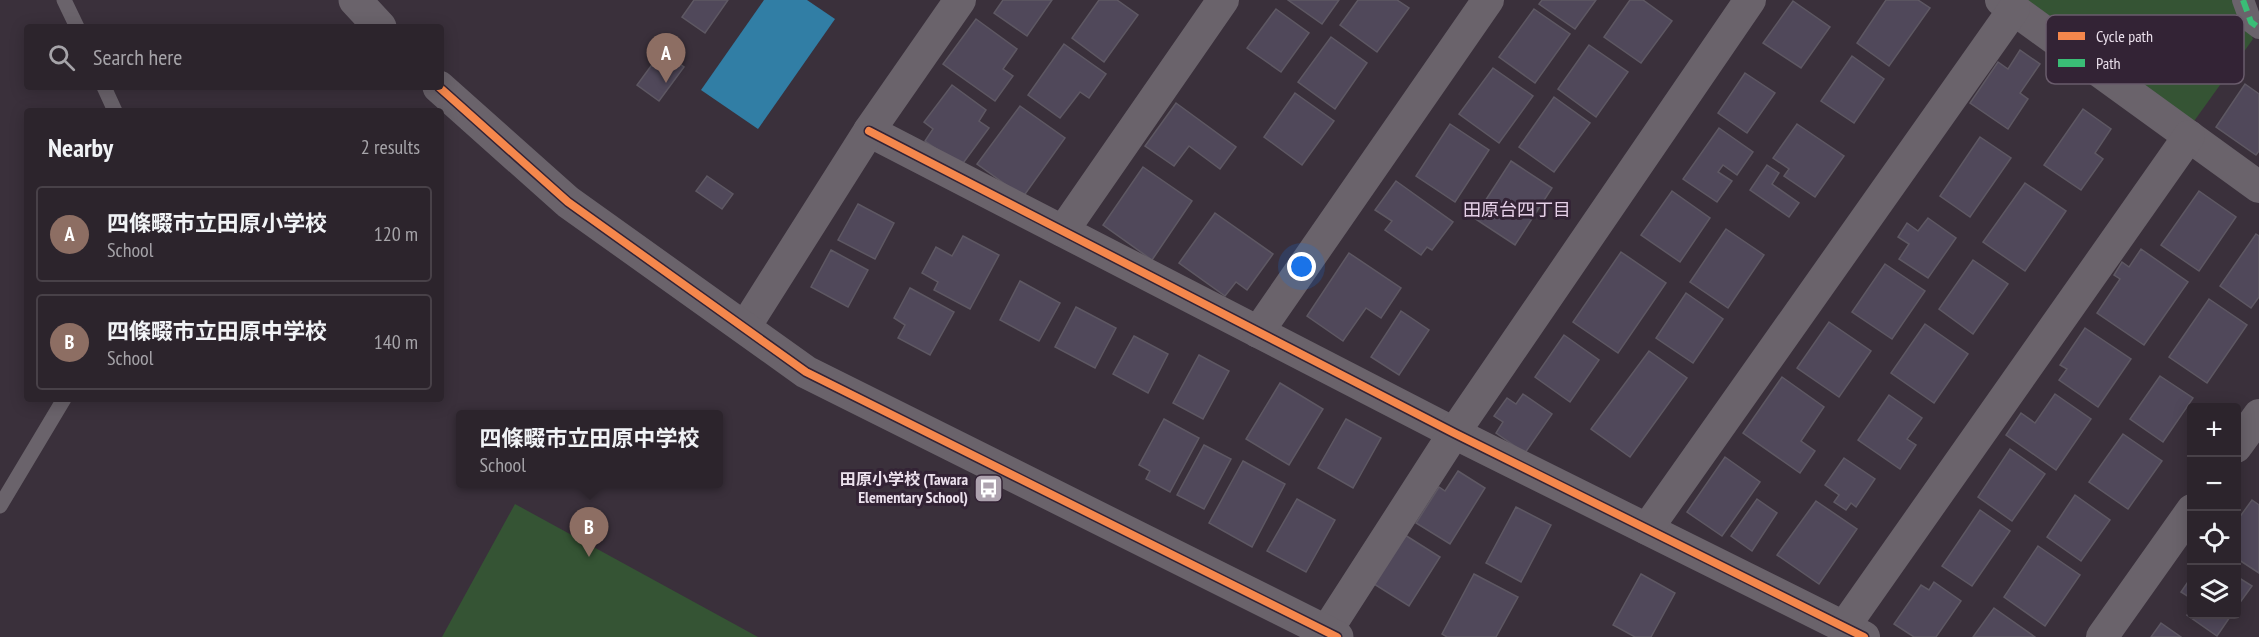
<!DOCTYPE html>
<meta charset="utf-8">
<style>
body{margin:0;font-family:"PT Sans Narrow","Noto Sans JP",sans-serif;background:#342c34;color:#f1f3f6}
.controls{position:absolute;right:18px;bottom:18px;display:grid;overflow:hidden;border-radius:6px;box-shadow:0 3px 15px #0003}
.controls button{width:54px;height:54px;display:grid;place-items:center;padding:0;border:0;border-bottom:2px solid #484148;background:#2c242c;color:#f1f3f6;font:30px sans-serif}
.you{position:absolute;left:1302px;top:267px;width:21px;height:21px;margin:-15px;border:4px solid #fff;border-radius:50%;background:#1a73e8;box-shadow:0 0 0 9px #1a73e833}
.badge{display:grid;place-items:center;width:39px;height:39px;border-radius:50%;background:#ada2ae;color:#fff;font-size:20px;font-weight:700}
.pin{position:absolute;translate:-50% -50px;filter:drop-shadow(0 2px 3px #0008)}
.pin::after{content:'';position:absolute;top:32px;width:21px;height:18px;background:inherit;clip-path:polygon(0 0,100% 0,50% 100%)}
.popup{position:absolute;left:456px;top:410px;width:267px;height:78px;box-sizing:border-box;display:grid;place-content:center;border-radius:6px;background:#2c242c;filter:drop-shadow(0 2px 4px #0005);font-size:20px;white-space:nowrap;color:#a6a4a9}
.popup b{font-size:22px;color:#f1f3f6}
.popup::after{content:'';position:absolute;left:50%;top:100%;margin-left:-12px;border:12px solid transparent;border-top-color:#2c242c}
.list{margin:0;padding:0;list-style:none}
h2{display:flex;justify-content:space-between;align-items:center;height:78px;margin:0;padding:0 24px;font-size:26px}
h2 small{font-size:20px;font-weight:400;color:#a6a4a9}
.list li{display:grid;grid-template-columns:39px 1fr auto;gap:18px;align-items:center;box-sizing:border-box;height:96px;margin:0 12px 12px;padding:0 12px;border:2px solid #484148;border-radius:6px}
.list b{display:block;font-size:22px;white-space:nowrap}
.list p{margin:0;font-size:20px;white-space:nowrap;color:#a6a4a9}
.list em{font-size:20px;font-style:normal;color:#a6a4a9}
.icon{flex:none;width:33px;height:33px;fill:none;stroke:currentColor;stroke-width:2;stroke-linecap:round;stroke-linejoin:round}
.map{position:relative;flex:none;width:2259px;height:637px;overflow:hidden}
.search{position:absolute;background:#2c242c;box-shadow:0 3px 15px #0003;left:24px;top:24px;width:420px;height:66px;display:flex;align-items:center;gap:15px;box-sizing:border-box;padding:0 21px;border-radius:6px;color:#a6a4a9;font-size:22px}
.panel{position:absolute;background:#2c242c;box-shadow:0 3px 15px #0003;left:24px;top:108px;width:420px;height:294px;border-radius:6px}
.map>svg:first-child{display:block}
</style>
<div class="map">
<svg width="2259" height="637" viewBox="0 0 2259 637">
<rect width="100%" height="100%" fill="#3a303b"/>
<!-- green -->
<g fill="#355434">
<polygon points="2021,0 2237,0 2253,39 2192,124"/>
<polygon points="515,504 758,637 442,637"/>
</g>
<!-- water -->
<polygon fill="#317ea5" points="764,0 807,0 835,19 758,129 701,90"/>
<!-- building -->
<g fill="#50485a" stroke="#5e5863" stroke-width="1.5">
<polygon points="694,0 728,0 705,33 682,17"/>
<polygon points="1003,0 1052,0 1027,36 994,13"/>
<polygon points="1099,0 1117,0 1138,15 1104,62 1072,38"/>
<polygon points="1288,0 1339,0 1322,24"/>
<polygon points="1358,0 1397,0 1409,8 1377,52 1340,25"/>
<polygon points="1542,0 1596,0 1575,29 1539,4"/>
<polygon points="1630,0 1643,0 1672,21 1641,63 1604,37"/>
<polygon points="1886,0 1918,0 1930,8 1889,66 1857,43"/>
<polygon points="1793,1 1830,27 1801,68 1763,43"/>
<polygon points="1276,9 1309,33 1281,72 1247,48"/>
<polygon points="1534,9 1570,34 1535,83 1499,57"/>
<polygon points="976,19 1017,49 1003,69 1013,76 995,101 943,64"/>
<polygon points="1331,37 1367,63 1335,109 1298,82"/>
<polygon points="1064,44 1106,74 1089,98 1080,92 1060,118 1028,95"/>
<polygon points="1589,45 1628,72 1596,117 1558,89"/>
<polygon points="2020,50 2040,64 2020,93 2028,99 2008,129 1970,103 1998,62 2008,69"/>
<polygon points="662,51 684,67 659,101 637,85"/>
<polygon points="1852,56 1884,79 1854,123 1821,101"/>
<polygon points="1493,68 1533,96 1499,143 1459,114"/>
<polygon points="1745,73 1775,93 1747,133 1718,113"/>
<polygon points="2245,84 2259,94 2259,151 2256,155 2216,127"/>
<polygon points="952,85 986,110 979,121 989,128 961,166 925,141 933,129 924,122"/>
<polygon points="1295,93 1334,121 1302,165 1264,137"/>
<polygon points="1554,97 1590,123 1554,172 1519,147"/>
<polygon points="1176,103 1236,147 1220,169 1189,146 1174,166 1145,146"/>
<polygon points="1020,106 1065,138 1023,197 977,164"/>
<polygon points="2083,109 2111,129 2095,153 2103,159 2081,190 2044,165"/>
<polygon points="1450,124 1489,150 1455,202 1416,176"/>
<polygon points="1797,124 1844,156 1815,197 1784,176 1789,169 1773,158"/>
<polygon points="1719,128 1753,152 1737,175 1723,165 1718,172 1732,181 1717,202 1683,179"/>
<polygon points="1980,137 2011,158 1970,217 1940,196"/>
<polygon points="1511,161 1552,188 1515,245 1474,218"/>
<polygon points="1767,165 1779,173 1772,184 1799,203 1789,217 1750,190"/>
<polygon points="1143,167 1192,201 1152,260 1103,225"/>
<polygon points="707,176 733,194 722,209 696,191"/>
<polygon points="1396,181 1453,222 1432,250 1427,247 1421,255 1385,230 1392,221 1375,210"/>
<polygon points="2025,183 2066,211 2025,271 1983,242"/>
<polygon points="1672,191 1710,218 1680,262 1641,235"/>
<polygon points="2199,191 2236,217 2199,271 2161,245"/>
<polygon points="858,204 894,223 875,259 838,240"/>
<polygon points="1215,213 1273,254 1247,290 1236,282 1225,296 1179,263"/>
<polygon points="1928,218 1956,238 1928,278 1899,259 1909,244 1898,237 1907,223 1918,231"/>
<polygon points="1726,229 1764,255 1728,308 1690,282"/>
<polygon points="2256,234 2259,236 2259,297 2251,308 2220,286"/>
<polygon points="963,236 999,255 970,309 934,290 938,282 922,273 936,247 952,256"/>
<polygon points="2141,249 2188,282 2144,345 2097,313 2120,279 2114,275 2122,262 2129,267"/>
<polygon points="831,250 868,270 848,307 811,287"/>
<polygon points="1621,252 1666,283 1618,353 1573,322"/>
<polygon points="1349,253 1401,288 1381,318 1366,308 1343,341 1307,316"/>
<polygon points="1973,260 2008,284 1973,334 1939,309"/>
<polygon points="1885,264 1925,291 1892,339 1852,312"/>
<polygon points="1020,281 1060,303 1039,341 1000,320"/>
<polygon points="910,288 954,312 930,355 898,338 905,325 894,318"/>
<polygon points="1686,293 1723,319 1693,363 1656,338"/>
<polygon points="2209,299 2247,325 2207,383 2169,357"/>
<polygon points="1076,307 1116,328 1095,368 1055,347"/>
<polygon points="1401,311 1429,330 1399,375 1371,357"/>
<polygon points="1829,322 1871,351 1839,397 1797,368"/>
<polygon points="1925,324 1968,354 1934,403 1891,373"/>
<polygon points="2085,328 2131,359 2098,407 2059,380 2067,369 2060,365"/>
<polygon points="1564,335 1599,360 1570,402 1535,377"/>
<polygon points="1134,336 1168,354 1148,393 1113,374"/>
<polygon points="1649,351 1687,378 1630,457 1591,429"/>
<polygon points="1199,355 1229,371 1203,419 1173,403"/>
<polygon points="2160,376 2193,398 2163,442 2130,419"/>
<polygon points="1782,377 1824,407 1801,441 1815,451 1800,473 1743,433"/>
<polygon points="1280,383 1323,409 1289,465 1246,439"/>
<polygon points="1523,394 1552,414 1525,453 1496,433 1503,422 1494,416 1507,398 1516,404"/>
<polygon points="2055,394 2091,419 2056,470 2006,435 2021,413 2035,423"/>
<polygon points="1889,395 1922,418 1907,439 1916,445 1900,469 1858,440"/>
<polygon points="1164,419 1199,438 1170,492 1146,479 1150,471 1139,465"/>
<polygon points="1346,419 1381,438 1353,488 1318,468"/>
<polygon points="2123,434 2162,461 2128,509 2089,482"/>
<polygon points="1204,445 1231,459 1204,509 1177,495"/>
<polygon points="2010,449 2045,474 2012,521 1978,497"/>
<polygon points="1725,457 1760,482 1722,536 1687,512"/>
<polygon points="1844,458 1875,479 1856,507 1851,503 1846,510 1834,502 1839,495 1825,485"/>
<polygon points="1243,461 1285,484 1252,547 1209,523"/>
<polygon points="1458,471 1485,488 1450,544 1416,523 1439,487 1445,491"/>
<polygon points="2075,495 2110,520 2081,561 2047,537"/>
<polygon points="1297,499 1335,520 1306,572 1267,551"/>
<polygon points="1757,499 1777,513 1752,551 1731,536"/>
<polygon points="2252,500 2259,505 2259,573 2236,558 2236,522"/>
<polygon points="1816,501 1857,529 1819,584 1777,555"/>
<polygon points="1516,507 1551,525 1521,582 1486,563"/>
<polygon points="1980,510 2010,531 1972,586 1942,566"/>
<polygon points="1405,535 1440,557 1409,606 1374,584"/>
<polygon points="2038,546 2080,575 2045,626 2004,597"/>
<polygon points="1474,574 1518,597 1496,637 1447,637 1442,634"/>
<polygon points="1641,574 1675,593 1651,637 1635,637 1613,625"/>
<polygon points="2192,576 2192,599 2181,592"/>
<polygon points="2236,576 2252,586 2236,608"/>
<polygon points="1934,582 1961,601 1936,637 1914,637 1894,624 1921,585 1929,590"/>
<polygon points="1994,608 2035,637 1973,637"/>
<polygon points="2192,609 2192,614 2232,614 2217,636 2187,615"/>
<polygon points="2161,623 2181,637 2151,637"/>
</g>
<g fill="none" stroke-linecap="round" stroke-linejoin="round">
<!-- service -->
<g stroke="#6a636b" stroke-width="15">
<polyline points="64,0 77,27"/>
<polyline points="104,87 115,111"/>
<polyline points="0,506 64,399"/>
</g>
<!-- pedestrian -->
<polyline stroke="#6a636b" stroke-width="22" points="2243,0 2251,22 2259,28"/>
<!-- minor -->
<g stroke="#6a636b" stroke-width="32">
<polyline points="2001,0 2259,187"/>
<polyline points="869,131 1454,433 1864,637"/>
<polyline points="1063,231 1223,0"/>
<polyline points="745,327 869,131 960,0"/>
<polyline points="1258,332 1488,0"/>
<polyline points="2236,447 2259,415"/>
<polyline points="1647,529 2014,9"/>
<polyline points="1844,627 2189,136"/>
<polyline points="1326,632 1454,433 1750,0"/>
<polyline points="2102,637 2192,510"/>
</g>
<!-- tertiary -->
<g stroke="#6a636b" stroke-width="33">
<polyline points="355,0 380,27"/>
<polyline points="439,87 568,202 806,372 1337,637"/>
</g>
<!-- quiet -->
<polyline stroke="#3abd76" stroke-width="6" stroke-dasharray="12 6" stroke-linecap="butt" points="2243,0 2251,22 2259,28"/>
<defs>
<g id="cycleway">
<polyline points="439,87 568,202 806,372 1337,637"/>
<polyline points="869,131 1454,433 1864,637"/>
</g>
</defs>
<!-- cycleway casing -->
<use href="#cycleway" stroke="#332335" stroke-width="11"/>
<!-- cycleway -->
<use href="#cycleway" stroke="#f5874c" stroke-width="8"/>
</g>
<!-- icons -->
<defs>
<symbol id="bus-square" viewBox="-11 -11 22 22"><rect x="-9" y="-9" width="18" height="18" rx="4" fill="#ada2ae" stroke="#332335"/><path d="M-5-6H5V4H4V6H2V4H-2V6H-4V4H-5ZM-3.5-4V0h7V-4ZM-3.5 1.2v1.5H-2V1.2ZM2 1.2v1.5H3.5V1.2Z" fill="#fff"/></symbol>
</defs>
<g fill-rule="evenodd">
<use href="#bus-square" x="972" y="472" width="33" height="33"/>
</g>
<g text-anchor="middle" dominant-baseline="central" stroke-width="6" stroke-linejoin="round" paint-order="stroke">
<!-- poi labels -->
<g font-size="16" font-weight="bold" fill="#ebe0ec" stroke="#332335" text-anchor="end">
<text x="968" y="479">田原小学校 (Tawara<tspan x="968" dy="18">Elementary School)</tspan></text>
</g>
<!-- neighbourhood labels -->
<g font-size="18" fill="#e5cfe7" stroke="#332335">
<text x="1517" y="209">田原台四丁目</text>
</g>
</g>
<!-- legend -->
<rect x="2046" y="15" width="198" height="69" rx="9" fill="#332335" stroke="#6a5c6c" stroke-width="1.5"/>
<rect x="2058" y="32" width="27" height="8" fill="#f5874c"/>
<rect x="2058" y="59" width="27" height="8" fill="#3abd76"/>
<g font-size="16" fill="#ebe0ec">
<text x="2096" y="42">Cycle path</text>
<text x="2096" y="69">Path</text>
</g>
</svg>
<div class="controls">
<button>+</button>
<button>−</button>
<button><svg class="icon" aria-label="locate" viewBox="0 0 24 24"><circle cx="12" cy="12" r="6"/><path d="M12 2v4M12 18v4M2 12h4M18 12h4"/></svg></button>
<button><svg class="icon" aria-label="layers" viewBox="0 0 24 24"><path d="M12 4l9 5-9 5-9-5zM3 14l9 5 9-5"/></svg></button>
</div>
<div class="you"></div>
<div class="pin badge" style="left:666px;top:83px;background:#8d6e63">A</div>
<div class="pin badge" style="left:589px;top:557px;background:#8d6e63">B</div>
<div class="popup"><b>四條畷市立田原中学校</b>School</div>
<div class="search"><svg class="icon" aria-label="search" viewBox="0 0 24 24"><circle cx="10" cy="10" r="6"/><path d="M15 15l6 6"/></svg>Search here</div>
<section class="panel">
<h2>Nearby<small>2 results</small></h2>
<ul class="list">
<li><span class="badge" style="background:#8d6e63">A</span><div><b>四條畷市立田原小学校</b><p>School</p></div><em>120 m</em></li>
<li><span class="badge" style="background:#8d6e63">B</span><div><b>四條畷市立田原中学校</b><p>School</p></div><em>140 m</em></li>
</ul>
</section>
</div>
